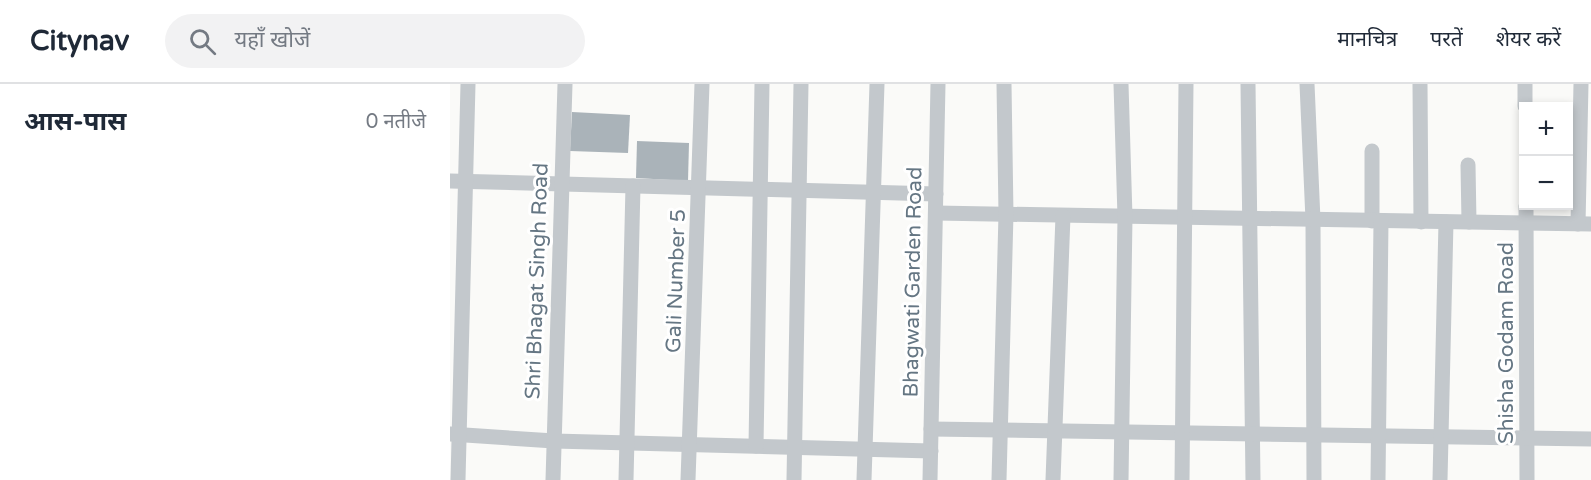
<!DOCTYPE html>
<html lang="hi">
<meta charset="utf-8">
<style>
body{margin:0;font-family:"Varela Round","Noto Sans Devanagari",sans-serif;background:#f2f2f3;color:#1f2937}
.controls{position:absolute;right:18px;top:18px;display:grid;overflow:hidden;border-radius:0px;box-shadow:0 3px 9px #0003}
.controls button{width:54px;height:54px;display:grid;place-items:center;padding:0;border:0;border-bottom:2px solid #e0e1e3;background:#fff;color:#1f2937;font:30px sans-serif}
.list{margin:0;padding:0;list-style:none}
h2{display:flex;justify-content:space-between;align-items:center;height:78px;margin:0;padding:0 24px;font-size:26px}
h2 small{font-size:20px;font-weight:400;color:#747a83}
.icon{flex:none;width:33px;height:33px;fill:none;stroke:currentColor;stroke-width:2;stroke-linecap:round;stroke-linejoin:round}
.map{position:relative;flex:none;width:1141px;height:396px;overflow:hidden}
header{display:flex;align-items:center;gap:36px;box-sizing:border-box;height:84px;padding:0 30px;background:#fff;border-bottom:2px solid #e0e1e3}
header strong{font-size:28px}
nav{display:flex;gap:33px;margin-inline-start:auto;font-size:21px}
.search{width:420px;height:54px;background:#f2f2f3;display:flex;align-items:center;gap:15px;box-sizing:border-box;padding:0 21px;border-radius:33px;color:#747a83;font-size:22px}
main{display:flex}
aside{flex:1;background:#fff}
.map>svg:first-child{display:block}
</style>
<header>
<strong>Citynav</strong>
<div class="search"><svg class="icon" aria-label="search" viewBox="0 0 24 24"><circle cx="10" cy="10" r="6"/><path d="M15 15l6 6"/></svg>यहाँ खोजें</div>
<nav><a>मानचित्र</a><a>परतें</a><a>शेयर करें</a></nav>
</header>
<main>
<aside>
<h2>आस-पास<small>0 नतीजे</small></h2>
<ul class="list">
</ul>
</aside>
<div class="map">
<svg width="1141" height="396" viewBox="0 0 1141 396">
<rect width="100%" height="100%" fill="#fafaf8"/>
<!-- building -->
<g fill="#aab3b9">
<polygon points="122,28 180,31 178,69 120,67"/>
<polygon points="187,57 239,59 238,97 186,94"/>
</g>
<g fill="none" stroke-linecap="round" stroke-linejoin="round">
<!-- minor -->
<g stroke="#c3c8cc" stroke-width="15">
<polyline points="798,0 803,396"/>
<polyline points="857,0 863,136 864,396"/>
<polyline points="970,0 971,138"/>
<polyline points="1075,0 1075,22"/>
<polyline points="922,67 922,137"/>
<polyline points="1018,81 1019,138"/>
<polyline points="0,97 486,110"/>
<polyline points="1076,122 1077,396"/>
<polyline points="486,129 1141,140"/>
<polyline points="1128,140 1131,0"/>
<polyline points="481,345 1141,355"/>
<polyline points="0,350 104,357 481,367"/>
<polyline points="306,362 312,0"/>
<polyline points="8,396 18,0"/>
<polyline points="103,396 115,0"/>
<polyline points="176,396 183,102"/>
<polyline points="238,396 252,0"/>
<polyline points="344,396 351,0"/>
<polyline points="414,396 427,0"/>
<polyline points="480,396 488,0"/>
<polyline points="549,396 556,130 554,0"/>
<polyline points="603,396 613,132"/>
<polyline points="671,396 675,133 671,0"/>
<polyline points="732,396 736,0"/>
<polyline points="928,396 931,137"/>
<polyline points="990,396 996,138"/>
</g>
</g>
<g text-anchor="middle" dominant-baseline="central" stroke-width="6" stroke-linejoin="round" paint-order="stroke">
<!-- street labels -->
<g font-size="21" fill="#657683" stroke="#fff">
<text transform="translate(87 197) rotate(-88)">Shri Bhagat Singh Road</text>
<text transform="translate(226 197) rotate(-88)">Gali Number 5</text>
<text transform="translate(463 198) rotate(-89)">Bhagwati Garden Road</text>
<text transform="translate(1056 259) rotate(-90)">Shisha Godam Road</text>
</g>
</g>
</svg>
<div class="controls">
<button>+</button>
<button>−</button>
</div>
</div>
</main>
